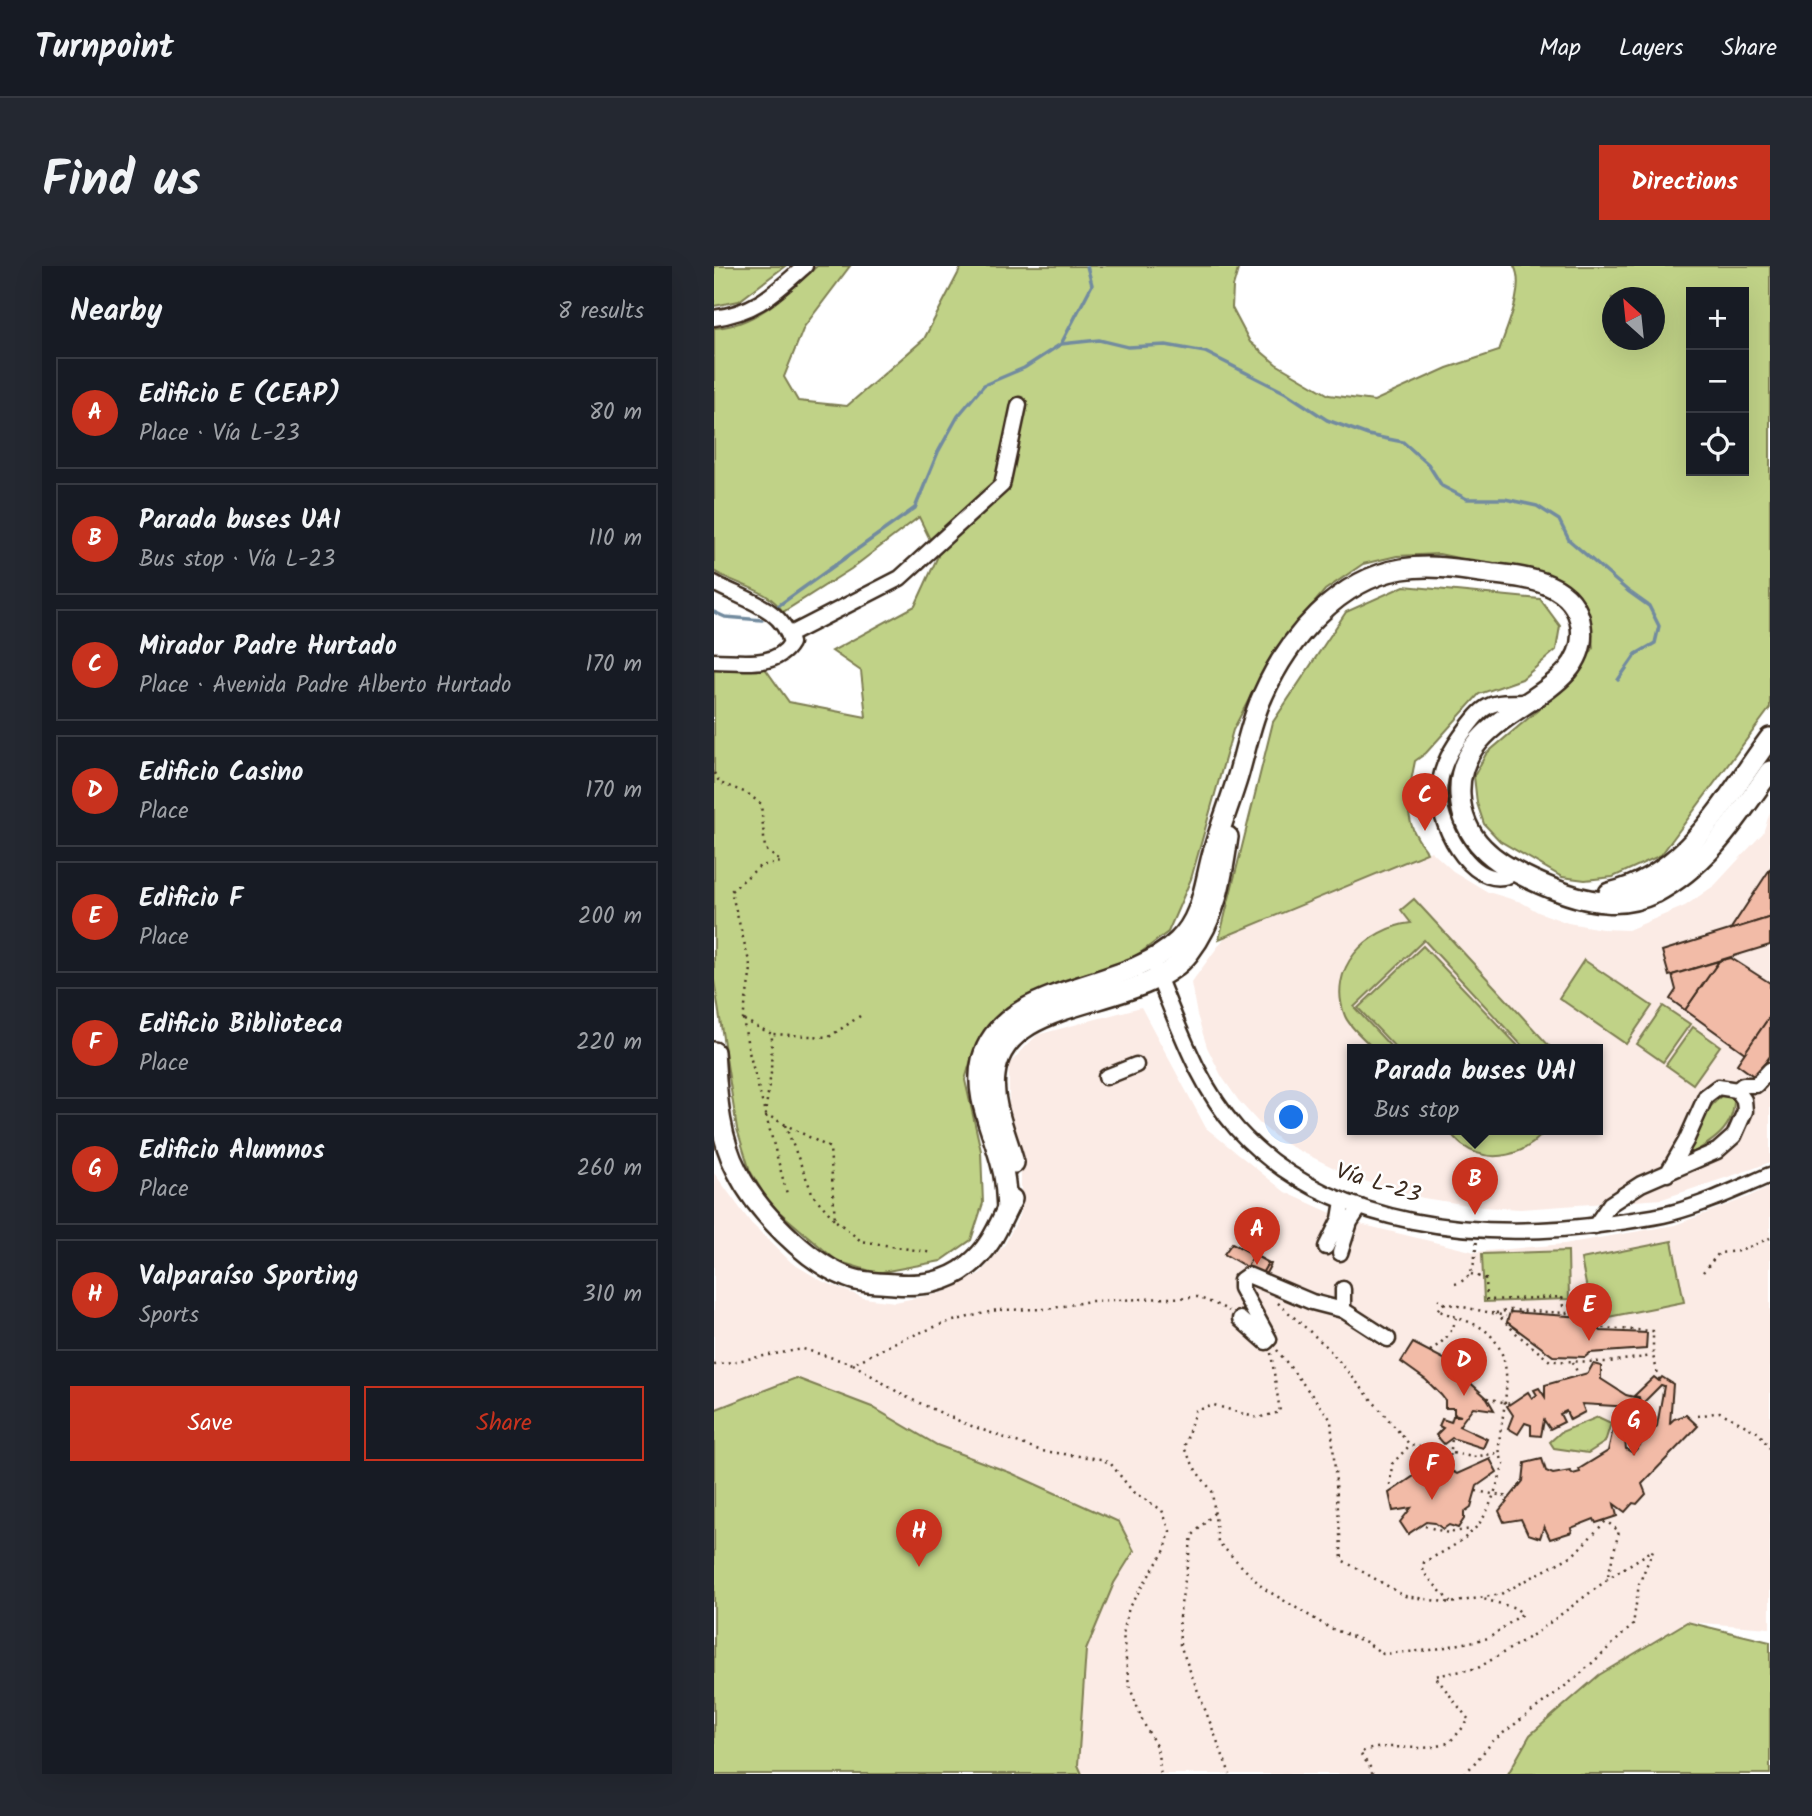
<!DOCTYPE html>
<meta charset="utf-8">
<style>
body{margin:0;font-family:Kalam,sans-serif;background:#242831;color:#f1f3f6}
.controls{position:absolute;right:21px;top:21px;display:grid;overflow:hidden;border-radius:0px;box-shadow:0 7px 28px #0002}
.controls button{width:63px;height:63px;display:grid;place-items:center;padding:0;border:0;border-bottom:2px solid #363941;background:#171b24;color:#f1f3f6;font:35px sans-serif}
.compass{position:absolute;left:888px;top:21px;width:63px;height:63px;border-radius:50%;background:#171b24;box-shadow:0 7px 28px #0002;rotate:333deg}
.you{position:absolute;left:578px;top:852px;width:24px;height:24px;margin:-18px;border:5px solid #fff;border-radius:50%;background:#1a73e8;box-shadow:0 0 0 10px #1a73e833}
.badge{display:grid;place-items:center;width:46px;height:46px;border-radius:50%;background:#c8321e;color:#fff;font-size:23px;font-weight:700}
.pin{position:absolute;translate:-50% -58px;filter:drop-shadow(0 2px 4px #0008)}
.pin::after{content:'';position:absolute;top:37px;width:24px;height:21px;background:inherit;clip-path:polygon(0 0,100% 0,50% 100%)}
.popup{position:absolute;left:633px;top:778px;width:256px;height:91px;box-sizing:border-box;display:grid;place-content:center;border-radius:0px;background:#171b24;filter:drop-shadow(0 2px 5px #0005);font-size:23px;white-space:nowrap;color:#9ea1a6}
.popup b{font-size:26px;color:#f1f3f6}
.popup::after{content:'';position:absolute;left:50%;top:100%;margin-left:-14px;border:14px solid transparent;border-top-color:#171b24}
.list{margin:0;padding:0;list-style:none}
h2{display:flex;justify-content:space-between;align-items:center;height:91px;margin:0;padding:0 28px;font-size:30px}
h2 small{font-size:23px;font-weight:400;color:#9ea1a6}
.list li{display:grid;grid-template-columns:46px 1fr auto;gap:21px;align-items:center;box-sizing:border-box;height:112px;margin:0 14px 14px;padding:0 14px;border:2px solid #363941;border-radius:0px}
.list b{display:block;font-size:26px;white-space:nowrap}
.list p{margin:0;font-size:23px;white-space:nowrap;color:#9ea1a6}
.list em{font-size:23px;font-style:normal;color:#9ea1a6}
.actions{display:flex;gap:14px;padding:21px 28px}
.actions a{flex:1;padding:16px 0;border:2px solid #c8321e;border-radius:0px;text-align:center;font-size:24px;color:#c8321e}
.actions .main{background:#c8321e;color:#fff}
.icon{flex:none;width:38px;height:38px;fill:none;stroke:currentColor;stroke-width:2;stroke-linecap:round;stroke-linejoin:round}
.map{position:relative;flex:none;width:1056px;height:1508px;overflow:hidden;border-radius:0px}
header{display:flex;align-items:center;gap:42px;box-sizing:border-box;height:98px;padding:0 35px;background:#171b24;border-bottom:2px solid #363941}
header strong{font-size:33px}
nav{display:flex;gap:38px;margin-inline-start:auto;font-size:24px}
.intro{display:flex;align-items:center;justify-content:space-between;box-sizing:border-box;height:168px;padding:0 42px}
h1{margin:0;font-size:49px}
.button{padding:18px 32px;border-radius:0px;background:#c8321e;color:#fff;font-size:24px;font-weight:700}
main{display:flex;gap:42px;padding:0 42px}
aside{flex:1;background:#171b24;border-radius:0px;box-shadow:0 7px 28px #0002}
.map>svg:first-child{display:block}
</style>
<header>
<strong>Turnpoint</strong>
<nav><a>Map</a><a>Layers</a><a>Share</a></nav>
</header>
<div class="intro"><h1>Find us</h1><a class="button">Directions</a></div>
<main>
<aside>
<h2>Nearby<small>8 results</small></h2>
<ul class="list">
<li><span class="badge">A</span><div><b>Edificio E (CEAP)</b><p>Place · Vía L-23</p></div><em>80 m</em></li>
<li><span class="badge">B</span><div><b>Parada buses UAI</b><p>Bus stop · Vía L-23</p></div><em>110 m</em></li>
<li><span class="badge">C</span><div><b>Mirador Padre Hurtado</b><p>Place · Avenida Padre Alberto Hurtado</p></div><em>170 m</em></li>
<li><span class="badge">D</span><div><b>Edificio Casino</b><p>Place</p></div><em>170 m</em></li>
<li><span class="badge">E</span><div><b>Edificio F</b><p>Place</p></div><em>200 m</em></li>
<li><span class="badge">F</span><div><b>Edificio Biblioteca</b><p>Place</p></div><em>220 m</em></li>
<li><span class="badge">G</span><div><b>Edificio Alumnos</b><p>Place</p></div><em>260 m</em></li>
<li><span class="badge">H</span><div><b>Valparaíso Sporting</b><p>Sports</p></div><em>310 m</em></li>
</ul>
<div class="actions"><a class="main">Save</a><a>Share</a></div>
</aside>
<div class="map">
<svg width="1056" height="1508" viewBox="0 0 1056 1508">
<rect width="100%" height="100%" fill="#fff"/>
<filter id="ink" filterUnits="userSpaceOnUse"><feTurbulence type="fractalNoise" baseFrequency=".0143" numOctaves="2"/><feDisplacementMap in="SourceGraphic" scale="14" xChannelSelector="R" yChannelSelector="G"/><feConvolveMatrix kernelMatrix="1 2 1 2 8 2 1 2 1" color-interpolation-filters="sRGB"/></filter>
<g filter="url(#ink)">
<!-- built -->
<g fill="#fbebe5" fill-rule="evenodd">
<path d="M 1056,546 L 1056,896 L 1038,903 L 948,933 L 807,943 L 768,941 L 709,932 L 640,912 L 568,876 L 545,857 L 525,835 L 508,811 L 493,781 L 483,749 L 477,717 L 511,671 L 717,585 L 739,605 L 774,626 L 807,636 L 824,646 L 854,657 L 888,663 L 914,664 L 971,640 L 1001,619 L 1049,567 ZM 638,783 L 884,783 L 884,863 L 638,863 Z"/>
<polygon points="427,741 492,862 571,926 626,951 650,959 761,986 850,978 961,959 1034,931 1056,920 1056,1362 973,1356 885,1409 816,1469 794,1508 368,1508 364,1499 372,1384 400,1317 420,1285 297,1207 223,1179 158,1141 82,1112 0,1144 0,907 37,957 78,997 108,1015 150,1032 181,1036 228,1027 267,1007 291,978 307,947 307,899 295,839 295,798 323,769"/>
</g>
<!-- green -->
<g fill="#c0d287" stroke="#7e7e52" stroke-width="2" fill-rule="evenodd">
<polygon points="0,0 71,0 25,35 0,40"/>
<path d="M 103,0 L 136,0 L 90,61 L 70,111 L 84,135 L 133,140 L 210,73 L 248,0 L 525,0 L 519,21 L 518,42 L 536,76 L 562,98 L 615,129 L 660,135 L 733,102 L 785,85 C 792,63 812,21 800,0 L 1056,0 L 1056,442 L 947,589 L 899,611 L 871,614 L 848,611 L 786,575 L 770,558 L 763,537 L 760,510 L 772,488 L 863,411 L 879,382 L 876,353 L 868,333 L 839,312 L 725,288 L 683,290 L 649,298 L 611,324 L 561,383 L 519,464 L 477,613 L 454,666 L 426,687 L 390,709 L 284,754 L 259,787 L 251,814 L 267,885 L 269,937 L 257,974 L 227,995 L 163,1007 L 123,995 L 56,938 L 36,905 L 23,863 L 0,714 L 0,400 L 50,401 L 75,436 L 152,451 L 147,405 L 118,385 L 201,340 L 224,290 L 205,251 L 137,303 L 69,346 C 55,323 22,319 0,305 L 0,62 C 42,60 74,27 103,0 ZM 977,26 L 1030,26 L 1030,205 L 977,205 ZM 898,32 L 940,32 L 940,74 L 898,74 Z"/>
<path d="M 690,320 L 826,333 L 846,360 L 842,384 L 808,413 L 765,428 L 712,487 L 701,495 C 696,521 688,548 704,573 C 707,579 711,580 713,587 L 505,673 L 559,456 L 632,346 Z"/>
<path d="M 700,633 L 838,783 L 811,783 L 710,674 L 640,741 L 679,783 L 660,783 C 651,773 636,762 631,750 C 612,703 653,662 697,657 L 687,644 Z"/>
<polygon points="709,680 807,783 683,783 644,742"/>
<polygon points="870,694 938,740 912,778 845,732"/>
<polygon points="949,740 976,758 949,796 923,778"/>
<polygon points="979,761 1006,780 979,818 952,799"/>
<path d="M 1009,828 L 1020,832 C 1021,864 996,877 972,891 L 993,844 Z"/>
<path d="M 733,863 L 754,863 L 761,870 L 769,863 L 832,863 C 814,889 776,900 748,879 C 743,875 738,869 733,863 Z"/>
<polygon points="958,975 970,1036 879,1054 867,993"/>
<polygon points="854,985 855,1033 770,1036 768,988"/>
<polygon points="82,1112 158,1141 223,1179 297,1207 405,1256 420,1285 400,1317 372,1384 364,1499 368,1508 0,1508 0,1144"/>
<polygon points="884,1151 897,1157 891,1176 874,1187 840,1182 836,1176 847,1166"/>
<polygon points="973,1356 1056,1376 1056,1508 794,1508 816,1469 885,1409"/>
</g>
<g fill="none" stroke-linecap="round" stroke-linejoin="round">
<!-- stream -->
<g stroke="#728b9f" stroke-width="3.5">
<polyline points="347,78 385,74 414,81 452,79 491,86 572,127 613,154 654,169 689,176 714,198 728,220 753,233 791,233 823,240 845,254 855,274 914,325 935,340 945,360 941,377 922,388 904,414"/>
<polyline points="64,340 201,242 224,186 244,150 270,119 310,102 347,78 378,19 373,0"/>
<polyline points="0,346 11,351 48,354"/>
</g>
</g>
<!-- building -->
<g fill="#f2bba7" stroke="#3b2a1e" stroke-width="2">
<polygon points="1056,603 1056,649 1054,652 1016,664"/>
<polygon points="1054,652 1056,652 1056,679 955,710 948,685"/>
<polygon points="1017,692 1056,717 1056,750 1031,787 971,744 1005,695"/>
<polygon points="1005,695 971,744 956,733 962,724 958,709"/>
<polygon points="1056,750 1056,790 1041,811 1023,798"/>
<polygon points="518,977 557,998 550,1011 510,988"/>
<polygon points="540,989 554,997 547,1009 532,1002"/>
<polygon points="796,1046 870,1051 887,1065 933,1067 932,1083 876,1087 871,1091 839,1090 793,1056"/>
<polygon points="699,1077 730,1093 773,1132 780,1144 759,1141 745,1160 773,1173 769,1182 738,1172 730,1178 722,1169 729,1162 725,1160 728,1153 737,1156 739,1150 747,1150 740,1148 740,1142 731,1142 731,1134 727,1129 712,1114 687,1096"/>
<polygon points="879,1098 887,1100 887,1113 912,1129 924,1132 926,1141 920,1147 915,1145 917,1141 868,1138 871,1146 856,1154 852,1145 846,1148 850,1156 836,1163 830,1154 827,1170 817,1169 817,1159 811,1157 804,1168 794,1162 799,1149 793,1140 814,1126 818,1132 823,1129 820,1124 825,1122 831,1131 831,1119 874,1107"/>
<polygon points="940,1111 945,1115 948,1111 959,1118 956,1157 960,1153 972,1149 984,1160 928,1218 932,1228 923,1238 919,1237 911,1246 900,1238 903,1250 882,1257 880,1253 857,1262 858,1266 836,1273 830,1260 826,1272 814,1268 807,1253 790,1256 785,1245 809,1215 811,1197 828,1193 832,1205 839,1208 856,1205 859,1208 866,1206 865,1203 894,1185 899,1163 910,1166 912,1183 919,1187 943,1160 950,1120 947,1119 927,1139 925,1131 920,1130"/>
<polygon points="776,1193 783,1206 763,1220 757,1241 750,1246 750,1253 744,1262 735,1259 729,1263 721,1257 712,1256 694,1268 686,1256 697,1242 679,1245 675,1227 703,1208 732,1202 743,1208"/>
</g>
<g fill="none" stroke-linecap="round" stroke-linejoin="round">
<defs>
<g id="minor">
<path d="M 0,52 C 43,46 60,27 91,0"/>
<path d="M 0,317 C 27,333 69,340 77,377 C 62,403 26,395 0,395"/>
<polyline points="75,369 186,312 288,219 305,139"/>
<path d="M 803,605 C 763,633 725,562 725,529 C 725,506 734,488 747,470 C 772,436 773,436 814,436"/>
<path d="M 443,704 L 445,713 C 467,766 485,820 523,863 C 615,964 773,976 899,957 C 918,954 938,952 957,947 C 991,938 1023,923 1056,909"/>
<polyline points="392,811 422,799"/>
<polyline points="1023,824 1029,819 1042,819 1056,804"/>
<polyline points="881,960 896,938 927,918 1003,885 1020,870 1031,845 1030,834 1023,824 1004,821 992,830 972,875 953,908"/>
<polyline points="612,981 626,953 629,935"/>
<polyline points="626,987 636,956 646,941"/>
<polyline points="629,1023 629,1044 674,1073"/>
<polyline points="526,1053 552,1076 555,1073 527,1022 527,1014 534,1009 598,1036 629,1044"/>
</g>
<g id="major">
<path d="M 895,627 C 973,610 1012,531 1056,472"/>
<path d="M 0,786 C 3,826 4,869 23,905 C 42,944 92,995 133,1011 C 147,1017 165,1017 180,1018 C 207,1020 233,1017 255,999 C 278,981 285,958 298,933"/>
<path d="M 300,897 C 293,870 277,837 281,809 C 290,726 430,746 475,687 C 502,652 508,613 514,571"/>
<path d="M 293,943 C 292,929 292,914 288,901 C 280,866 259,831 268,794 C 289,716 410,727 464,675 C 488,652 490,620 498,590 C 505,563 516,537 524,510 C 532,483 537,454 549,429 C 574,372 625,313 688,303 C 719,298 751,304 781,308 C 816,312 861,317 867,360 C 878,437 741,439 746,529 C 747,549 755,568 769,582 C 793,607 857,634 891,636 C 908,638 926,634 941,627 C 993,600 1023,552 1056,505"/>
</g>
</defs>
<!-- minor casing -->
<use href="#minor" stroke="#3b2a1e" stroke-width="19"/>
<!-- major casing -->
<use href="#major" stroke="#3b2a1e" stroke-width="24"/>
<!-- path -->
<g stroke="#3b2a1e" stroke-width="2.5" stroke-dasharray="2 5" stroke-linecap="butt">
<polyline points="0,507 6,517 33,527 47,538 51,583 67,596"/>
<polyline points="146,750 115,771 58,768 57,807 51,848 116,882 121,954 147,975 219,987"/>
<polyline points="30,754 58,768"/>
<polyline points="50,843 35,786 29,753 37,703 17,625 46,600 67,596"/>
<polyline points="52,850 73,928"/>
<polyline points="71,859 99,929 121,954"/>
<polyline points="989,1006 1005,987 1026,985 1056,972"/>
<polyline points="757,1008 772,1013 773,1034 848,1031 849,1040 876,1038"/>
<path d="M 741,1018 C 762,1012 760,993 763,975"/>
<path d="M 724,1033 L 730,1037 L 723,1044 C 736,1049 762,1057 772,1065 C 801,1090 792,1130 787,1162 C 785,1176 783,1185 790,1198 C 783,1217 777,1244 764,1259 C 750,1276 729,1286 710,1296 L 709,1306 L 737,1337"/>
<polyline points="564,1037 612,1080 696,1179 759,1191 784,1187"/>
<polyline points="730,1037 792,1050"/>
<polyline points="782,1047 796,1044 872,1048 889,1062 939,1065 939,1090 947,1119"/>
<polyline points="782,1047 804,1069 836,1095 895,1096 938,1090"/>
<path d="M 563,1084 L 617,1154 L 628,1294 L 691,1330 L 737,1337 L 787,1328 L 859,1289 L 892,1255 L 905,1265 L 893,1314 L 822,1367 L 764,1402 L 721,1410 L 755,1454 C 749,1461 739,1475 731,1478 C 704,1488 671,1474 646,1487 L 658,1504 L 658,1508"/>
<path d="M 716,1085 C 730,1075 738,1068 742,1052"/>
<polyline points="557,1087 566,1146 543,1152 500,1139 481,1145 470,1182 483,1206 498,1225 504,1276 549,1322 616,1362 652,1376 669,1388 717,1384 775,1372 808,1348 802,1342 769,1333"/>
<polyline points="859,1096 863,1106"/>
<polyline points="139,1098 190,1130 252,1158 328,1185 387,1193 397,1198 419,1226 448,1244 456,1265 451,1284 415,1341 409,1368 415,1419 429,1456 443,1482 447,1508"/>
<polyline points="0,1099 89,1083 139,1098 182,1076 231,1057 283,1044 334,1043 376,1035 483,1031 506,1040 515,1045"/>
<polyline points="984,1150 1006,1146 1045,1167 1056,1183"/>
<polyline points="911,1174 920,1147"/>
<polyline points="676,1219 678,1198 696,1179"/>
<polyline points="500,1247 478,1270 465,1351 466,1379 516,1508"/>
<polyline points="711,1260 734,1267 757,1263"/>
<polyline points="751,1508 780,1474 863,1411 919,1359 925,1318 939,1284 893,1313"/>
</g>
<!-- minor -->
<use href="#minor" stroke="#fff" stroke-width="14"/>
<!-- major -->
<use href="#major" stroke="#fff" stroke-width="19"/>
<!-- path-bridge -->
<g stroke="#3b2a1e" stroke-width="2.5" stroke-dasharray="2 5" stroke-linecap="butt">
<polyline points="773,1132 796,1138"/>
<polyline points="735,1204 738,1172"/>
<polyline points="762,1225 795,1231"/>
</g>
</g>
</g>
<g text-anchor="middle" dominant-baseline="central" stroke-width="5" stroke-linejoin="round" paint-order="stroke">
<!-- street labels -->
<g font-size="23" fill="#3b2a1e" stroke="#fff">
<text transform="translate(664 918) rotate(17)">Vía L-23</text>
</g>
</g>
</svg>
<div class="controls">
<button>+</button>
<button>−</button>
<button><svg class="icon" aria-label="locate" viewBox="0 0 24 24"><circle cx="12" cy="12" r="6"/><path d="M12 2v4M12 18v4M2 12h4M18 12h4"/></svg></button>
</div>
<svg class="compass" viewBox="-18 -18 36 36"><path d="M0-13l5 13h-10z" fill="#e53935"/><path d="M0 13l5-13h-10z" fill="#9ea1a6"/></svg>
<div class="you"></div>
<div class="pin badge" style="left:543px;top:999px">A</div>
<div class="pin badge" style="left:761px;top:949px">B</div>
<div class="popup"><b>Parada buses UAI</b>Bus stop</div>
<div class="pin badge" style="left:711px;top:565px">C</div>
<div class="pin badge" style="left:750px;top:1130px">D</div>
<div class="pin badge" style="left:875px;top:1075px">E</div>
<div class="pin badge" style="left:718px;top:1234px">F</div>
<div class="pin badge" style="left:920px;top:1190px">G</div>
<div class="pin badge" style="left:205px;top:1301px">H</div>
</div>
</main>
